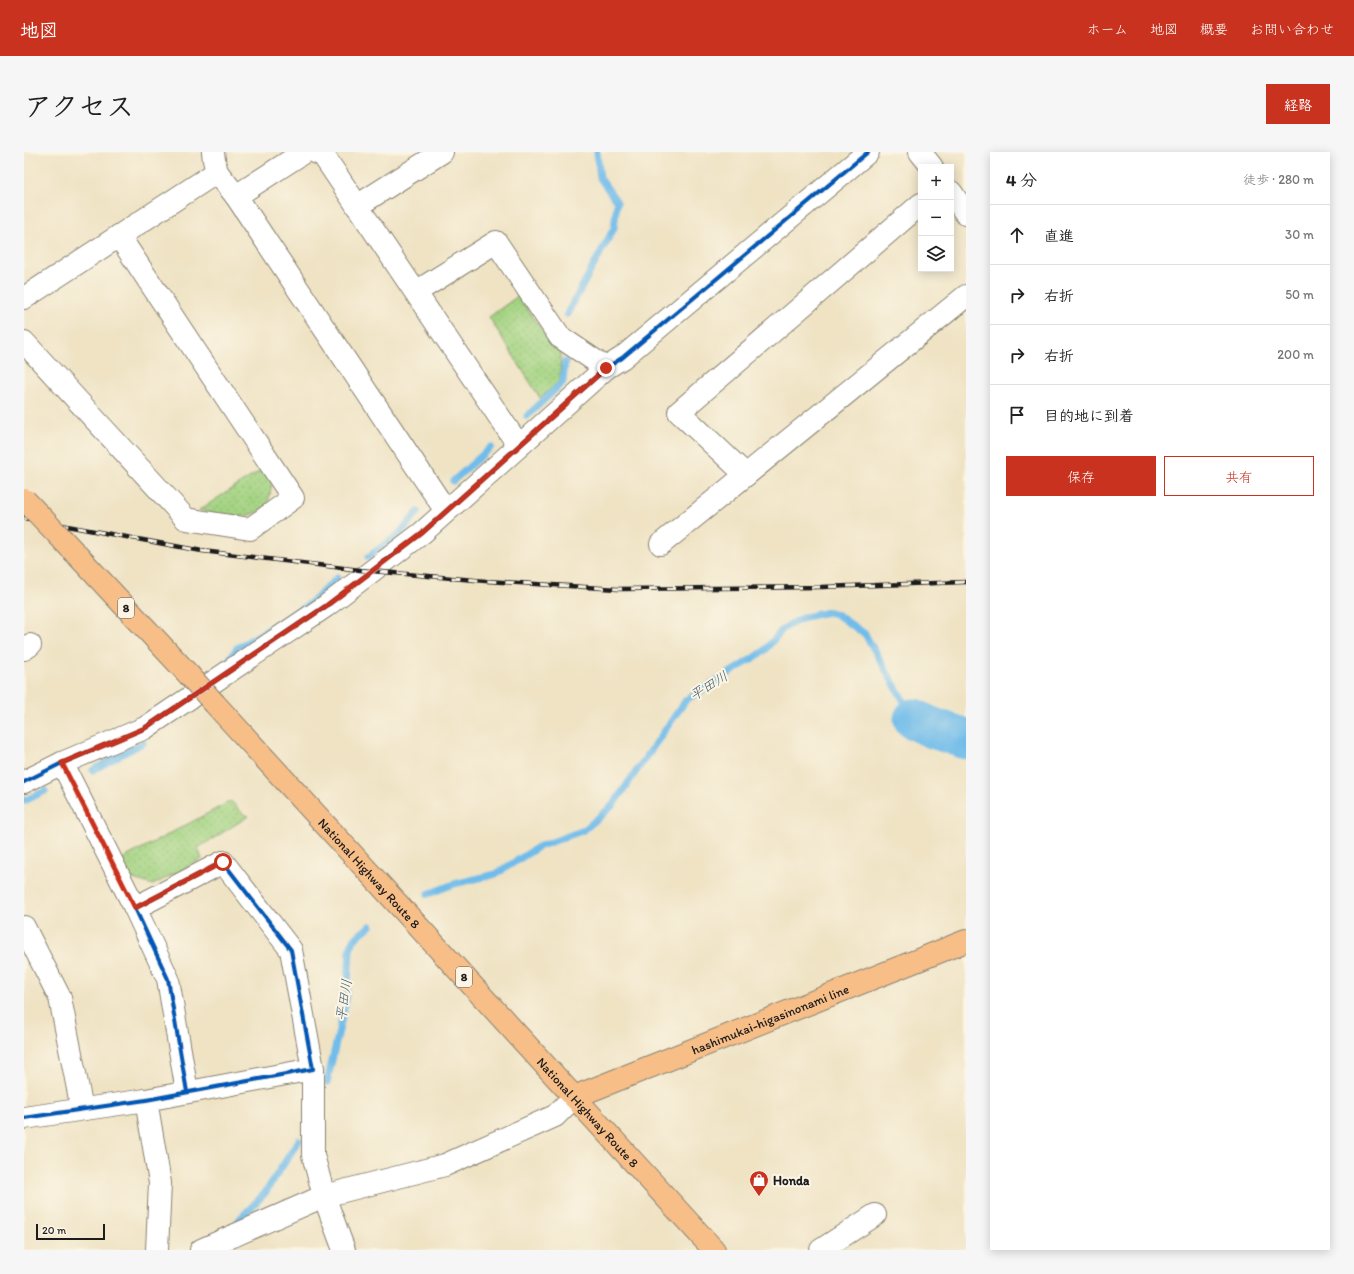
<!DOCTYPE html>
<html lang="ja">
<meta charset="utf-8">
<style>
body{margin:0;font-family:Itim,"Klee One",sans-serif;background:#f6f6f6;color:#222}
.controls{position:absolute;right:12px;top:12px;display:grid;overflow:hidden;border-radius:0px;box-shadow:0 2px 10px #0003}
.controls button{width:36px;height:36px;display:grid;place-items:center;padding:0;border:0;border-bottom:1px solid #e0e0e0;background:#fff;color:#222;font:20px sans-serif}
.scale{position:absolute;left:12px;bottom:10px;width:69px;box-sizing:border-box;padding-left:4px;border:2px solid #1c1c1c;border-top:0;font-size:11px;line-height:14px;white-space:nowrap;color:#1c1c1c;-webkit-text-stroke:3px #fcf5e5;paint-order:stroke}
.stop{position:absolute;width:12px;height:12px;margin:-9px;border:3px solid #c8321e;border-radius:50%;background:#fff}
.stop.end{background:#c8321e;border-color:#fff;box-shadow:0 1px 4px #0008}
.list{margin:0;padding:0;list-style:none}
h2{display:flex;justify-content:space-between;align-items:center;height:52px;margin:0;padding:0 16px;font-size:17px}
h2 small{font-size:13px;font-weight:400;color:#767676}
.list li{display:grid;grid-template-columns:26px 1fr auto;gap:12px;align-items:center;box-sizing:border-box;height:60px;padding:0 16px;border-top:1px solid #e0e0e0}
.list b{display:block;font-size:15px;white-space:nowrap}
.list em{font-size:13px;font-style:normal;color:#767676}
.actions{display:flex;gap:8px;padding:12px 16px}
.actions a{flex:1;padding:9px 0;border:1px solid #c8321e;border-radius:0px;text-align:center;font-size:14px;color:#c8321e}
.actions .main{background:#c8321e;color:#fff}
.icon{flex:none;width:22px;height:22px;fill:none;stroke:currentColor;stroke-width:2;stroke-linecap:round;stroke-linejoin:round}
.map{position:relative;flex:none;width:942px;height:1098px;overflow:hidden;border-radius:0px}
header{display:flex;align-items:center;gap:24px;box-sizing:border-box;height:56px;padding:0 20px;background:#c8321e;color:#fff}
header strong{font-size:19px}
nav{display:flex;gap:22px;margin-inline-start:auto;font-size:14px}
.intro{display:flex;align-items:center;justify-content:space-between;box-sizing:border-box;height:96px;padding:0 24px}
h1{margin:0;font-size:28px}
.button{padding:10px 18px;border-radius:0px;background:#c8321e;color:#fff;font-size:14px;font-weight:700}
main{display:flex;gap:24px;padding:0 24px}
aside{flex:1;background:#fff;border-radius:0px;box-shadow:0 2px 10px #0003}
.map>svg:first-child{display:block}
</style>
<header>
<strong>地図</strong>
<nav><a>ホーム</a><a>地図</a><a>概要</a><a>お問い合わせ</a></nav>
</header>
<div class="intro"><h1>アクセス</h1><a class="button">経路</a></div>
<main>
<div class="map">
<svg width="942" height="1098" viewBox="0 0 942 1098">
<defs>
<pattern id="park-dots" width="8" height="8" patternUnits="userSpaceOnUse"><rect width="8" height="8" fill="#a3d381"/><path d="M2 2h.1M6 6h.1" fill="none" stroke="#8cb56f" stroke-width="1.8" stroke-linecap="round"/></pattern>
</defs>
<rect width="100%" height="100%" fill="#fcf5e5"/>
<filter id="ink" filterUnits="userSpaceOnUse"><feTurbulence type="fractalNoise" baseFrequency=".025" numOctaves="2"/><feDisplacementMap in="SourceGraphic" scale="8" xChannelSelector="R" yChannelSelector="G"/><feConvolveMatrix kernelMatrix="1 2 1 2 8 2 1 2 1" color-interpolation-filters="sRGB"/></filter>
<filter id="wash" filterUnits="userSpaceOnUse"><feTurbulence type="fractalNoise" baseFrequency=".012" numOctaves="4" result="noise"/><feDisplacementMap in="SourceGraphic" scale="16" xChannelSelector="R" yChannelSelector="G"/><feGaussianBlur stdDeviation="0.9" result="paint"/><feColorMatrix in="noise" values="0 0 0 0 0 0 0 0 0 0 0 0 0 0 0 0 0 1.4 0 .05"/><feComposite in="paint" operator="in"/></filter>
<g filter="url(#wash)">
<rect width="100%" height="100%" fill="#efe3c4"/>
<!-- park -->
<g fill="url(#park-dots)" stroke="#60784e">
<polygon points="494,144 528,192 537,199 536,229 516,246 465,165"/>
<path d="M 239,317 L 248,331 L 244,352 C 240,355 235,359 231,361 C 214,368 192,363 175,358 Z"/>
<polygon points="207,649 219,662 225,664 174,696 178,707 129,733 106,726 98,707"/>
</g>
<g fill="none" stroke-linecap="round" stroke-linejoin="round">
<!-- stream -->
<g stroke="#70bcea" stroke-width="7">
<polyline points="543,162 590,76 593,50 576,26 573,0"/>
<polyline points="503,264 539,230 541,210"/>
<polyline points="429,329 467,295"/>
<polyline points="344,405 374,383 394,360"/>
<polyline points="203,511 213,496 284,453 313,426"/>
<polyline points="69,618 119,591"/>
<polyline points="0,649 21,639"/>
<polyline points="404,742 430,732 472,722 514,695 560,678 588,654 662,548 739,500 758,478 765,473 781,465 804,460 812,462 841,482 890,567"/>
<polyline points="303,930 323,844 326,798 328,790 336,782 346,774"/>
<polyline points="212,1071 241,1041 275,988"/>
</g>
<!-- river -->
<polyline stroke="#70bcea" stroke-width="41" points="890,567 906,575 942,587"/>
</g>
</g>
<g filter="url(#ink)">
<g fill="none" stroke-linecap="round" stroke-linejoin="round">
<defs>
<g id="minor">
<polyline points="291,0 299,3 495,294"/>
<polyline points="896,0 908,15"/>
<polyline points="193,20 212,44 422,359"/>
<polyline points="927,40 942,62"/>
<polyline points="212,44 280,0"/>
<polyline points="333,54 418,0"/>
<polyline points="392,140 472,90 536,185 582,216"/>
<polyline points="0,146 193,20 190,8 189,0"/>
<polyline points="0,190 162,367 226,377 269,346 95,84"/>
<polyline points="722,323 655,260 897,52"/>
<polyline points="637,392 942,144"/>
<polyline points="0,497 6,493"/>
<polyline points="38,611 111,756"/>
<polyline points="0,630 38,611 121,576 302,454 398,381 582,216 598,206 844,0"/>
<polyline points="0,775 36,846 58,957"/>
<polyline points="289,917 289,1003 300,1044 320,1098"/>
<polyline points="122,948 136,1031 133,1098"/>
<polyline points="0,966 122,948 289,917 267,798 199,710 111,756 144,827 163,940"/>
<polyline points="177,1098 300,1044 421,1013 531,964 550,945"/>
<polyline points="797,1098 851,1063"/>
</g>
<g id="major">
<path id="s1" d="M 550,945 L 942,789"/>
</g>
<g id="highway">
<polyline points="39,388 165,523"/>
<path id="s2" d="M 191,552 L 690,1098"/>
</g>
</defs>
<!-- minor casing -->
<use href="#minor" stroke="#868070" stroke-width="24"/>
<!-- major casing -->
<use href="#major" stroke="#868070" stroke-width="24"/>
<!-- highway casing -->
<use href="#highway" stroke="#868070" stroke-width="24"/>
<!-- minor -->
<use href="#minor" stroke="#fff" stroke-width="22"/>
<!-- major -->
<use href="#major" stroke="#f7be88" stroke-width="22"/>
<!-- highway -->
<use href="#highway" stroke="#f7be88" stroke-width="22"/>
<defs>
<polyline id="rail" points="0,366 178,399 336,418 462,429 594,437 797,435 942,430"/>
</defs>
<!-- rail casing -->
<use href="#rail" stroke="#1c1c1c" stroke-width="4.5"/>
<!-- rail -->
<use href="#rail" stroke="#fcf5e5" stroke-width="3" stroke-dasharray="9" stroke-linecap="butt"/>
<defs>
<g id="highway-bridge">
<polyline points="1,348 39,388"/>
<polyline points="165,523 191,552"/>
</g>
</defs>
<!-- highway-bridge casing -->
<use href="#highway-bridge" stroke="#868070" stroke-width="24" stroke-linecap="butt"/>
<!-- highway-bridge -->
<use href="#highway-bridge" stroke="#f7be88" stroke-width="22"/>
<defs>
<g id="cycleway">
<polyline points="0,630 38,611 121,576 302,454 398,381 582,216 598,206 844,0"/>
<polyline points="0,966 122,948 289,917 267,798 199,710 111,756 144,827 163,940"/>
</g>
</defs>
<!-- cycleway casing -->
<use href="#cycleway" stroke="#fcf5e5" stroke-width="6"/>
<!-- cycleway -->
<use href="#cycleway" stroke="#0057b8" stroke-width="4"/>
</g>
</g>
<g fill="none" stroke-linecap="round" stroke-linejoin="round" filter="url(#ink)">
<!-- route -->
<polyline stroke="#c8321e" stroke-width="5" points="199,710 111,756 38,611 121,576 302,454 398,381 582,216"/>
</g>
<!-- icons -->
<defs>
<symbol id="shop-pin" viewBox="-11 -11 22 30"><path d="M0 17L-7.5 6A9.5 9.5 0 1 1 7.5 6Z" fill="#c8321e" stroke="#fcf5e5"/><path d="M-5-2.5h2.3a2.7 3.5 0 0 1 5.4 0H5L5.5 6h-11ZM-1.5-2.5h3a1.5 2.3 0 0 0-3 0Z" fill="#fff"/></symbol>
</defs>
<g fill-rule="evenodd">
<use href="#shop-pin" x="724" y="1017" width="22" height="30"/>
</g>
<g text-anchor="middle" dominant-baseline="central" stroke-width="4" stroke-linejoin="round" paint-order="stroke">
<!-- shield labels -->
<g fill="#fcf5e5" stroke="#5f5d58" stroke-width="1">
<rect x="94" y="446" width="16" height="20" rx="3"/>
<rect x="432" y="815" width="16" height="20" rx="3"/>
</g>
<g font-size="12" font-weight="bold" fill="#1c1c1c">
<text x="102" y="456">8</text>
<text x="440" y="825">8</text>
</g>
<!-- street labels -->
<g font-size="13" fill="#1c1c1c" stroke="#fcf5e5">
<text stroke="none"><textPath href="#s2" startOffset="229">National Highway Route 8</textPath></text>
<text stroke="none"><textPath href="#s1" startOffset="211">hashimukai-higasinonami line</textPath></text>
<text stroke="none"><textPath href="#s2" startOffset="553">National Highway Route 8</textPath></text>
</g>
<!-- poi labels -->
<g font-size="13" font-weight="bold" fill="#1c1c1c" stroke="#fcf5e5" text-anchor="start">
<text x="749" y="1028">Honda</text>
</g>
<!-- water labels -->
<g font-size="14" font-style="italic" fill="#3e5c6e" stroke="#fcf5e5">
<text transform="translate(685 534) rotate(-32)">平田川</text>
<text transform="translate(320 848) rotate(-81)">平田川</text>
</g>
</g>
</svg>
<div class="controls">
<button>+</button>
<button>−</button>
<button><svg class="icon" aria-label="layers" viewBox="0 0 24 24"><path d="M12 4l9 5-9 5-9-5zM3 14l9 5 9-5"/></svg></button>
</div>
<div class="scale">20 m</div>
<div class="stop" style="left:199px;top:710px"></div>
<div class="stop end" style="left:582px;top:216px"></div>
</div>
<aside>
<h2>4 分<small>徒歩 · 280 m</small></h2>
<ul class="list">
<li><svg class="icon" aria-label="ahead" viewBox="0 0 24 24"><path d="M12 20V5M6 11l6-6 6 6"/></svg><div><b>直進</b></div><em>30 m</em></li>
<li><svg class="icon" aria-label="right" viewBox="0 0 24 24"><path d="M7 20v-9h11M14 6l5 5-5 5"/></svg><div><b>右折</b></div><em>50 m</em></li>
<li><svg class="icon" aria-label="right" viewBox="0 0 24 24"><path d="M7 20v-9h11M14 6l5 5-5 5"/></svg><div><b>右折</b></div><em>200 m</em></li>
<li><svg class="icon" aria-label="arrive" viewBox="0 0 24 24"><path d="M6 21V4h12l-3 4 3 4H6"/></svg><div><b>目的地に到着</b></div></li>
</ul>
<div class="actions"><a class="main">保存</a><a>共有</a></div>
</aside>
</main>
